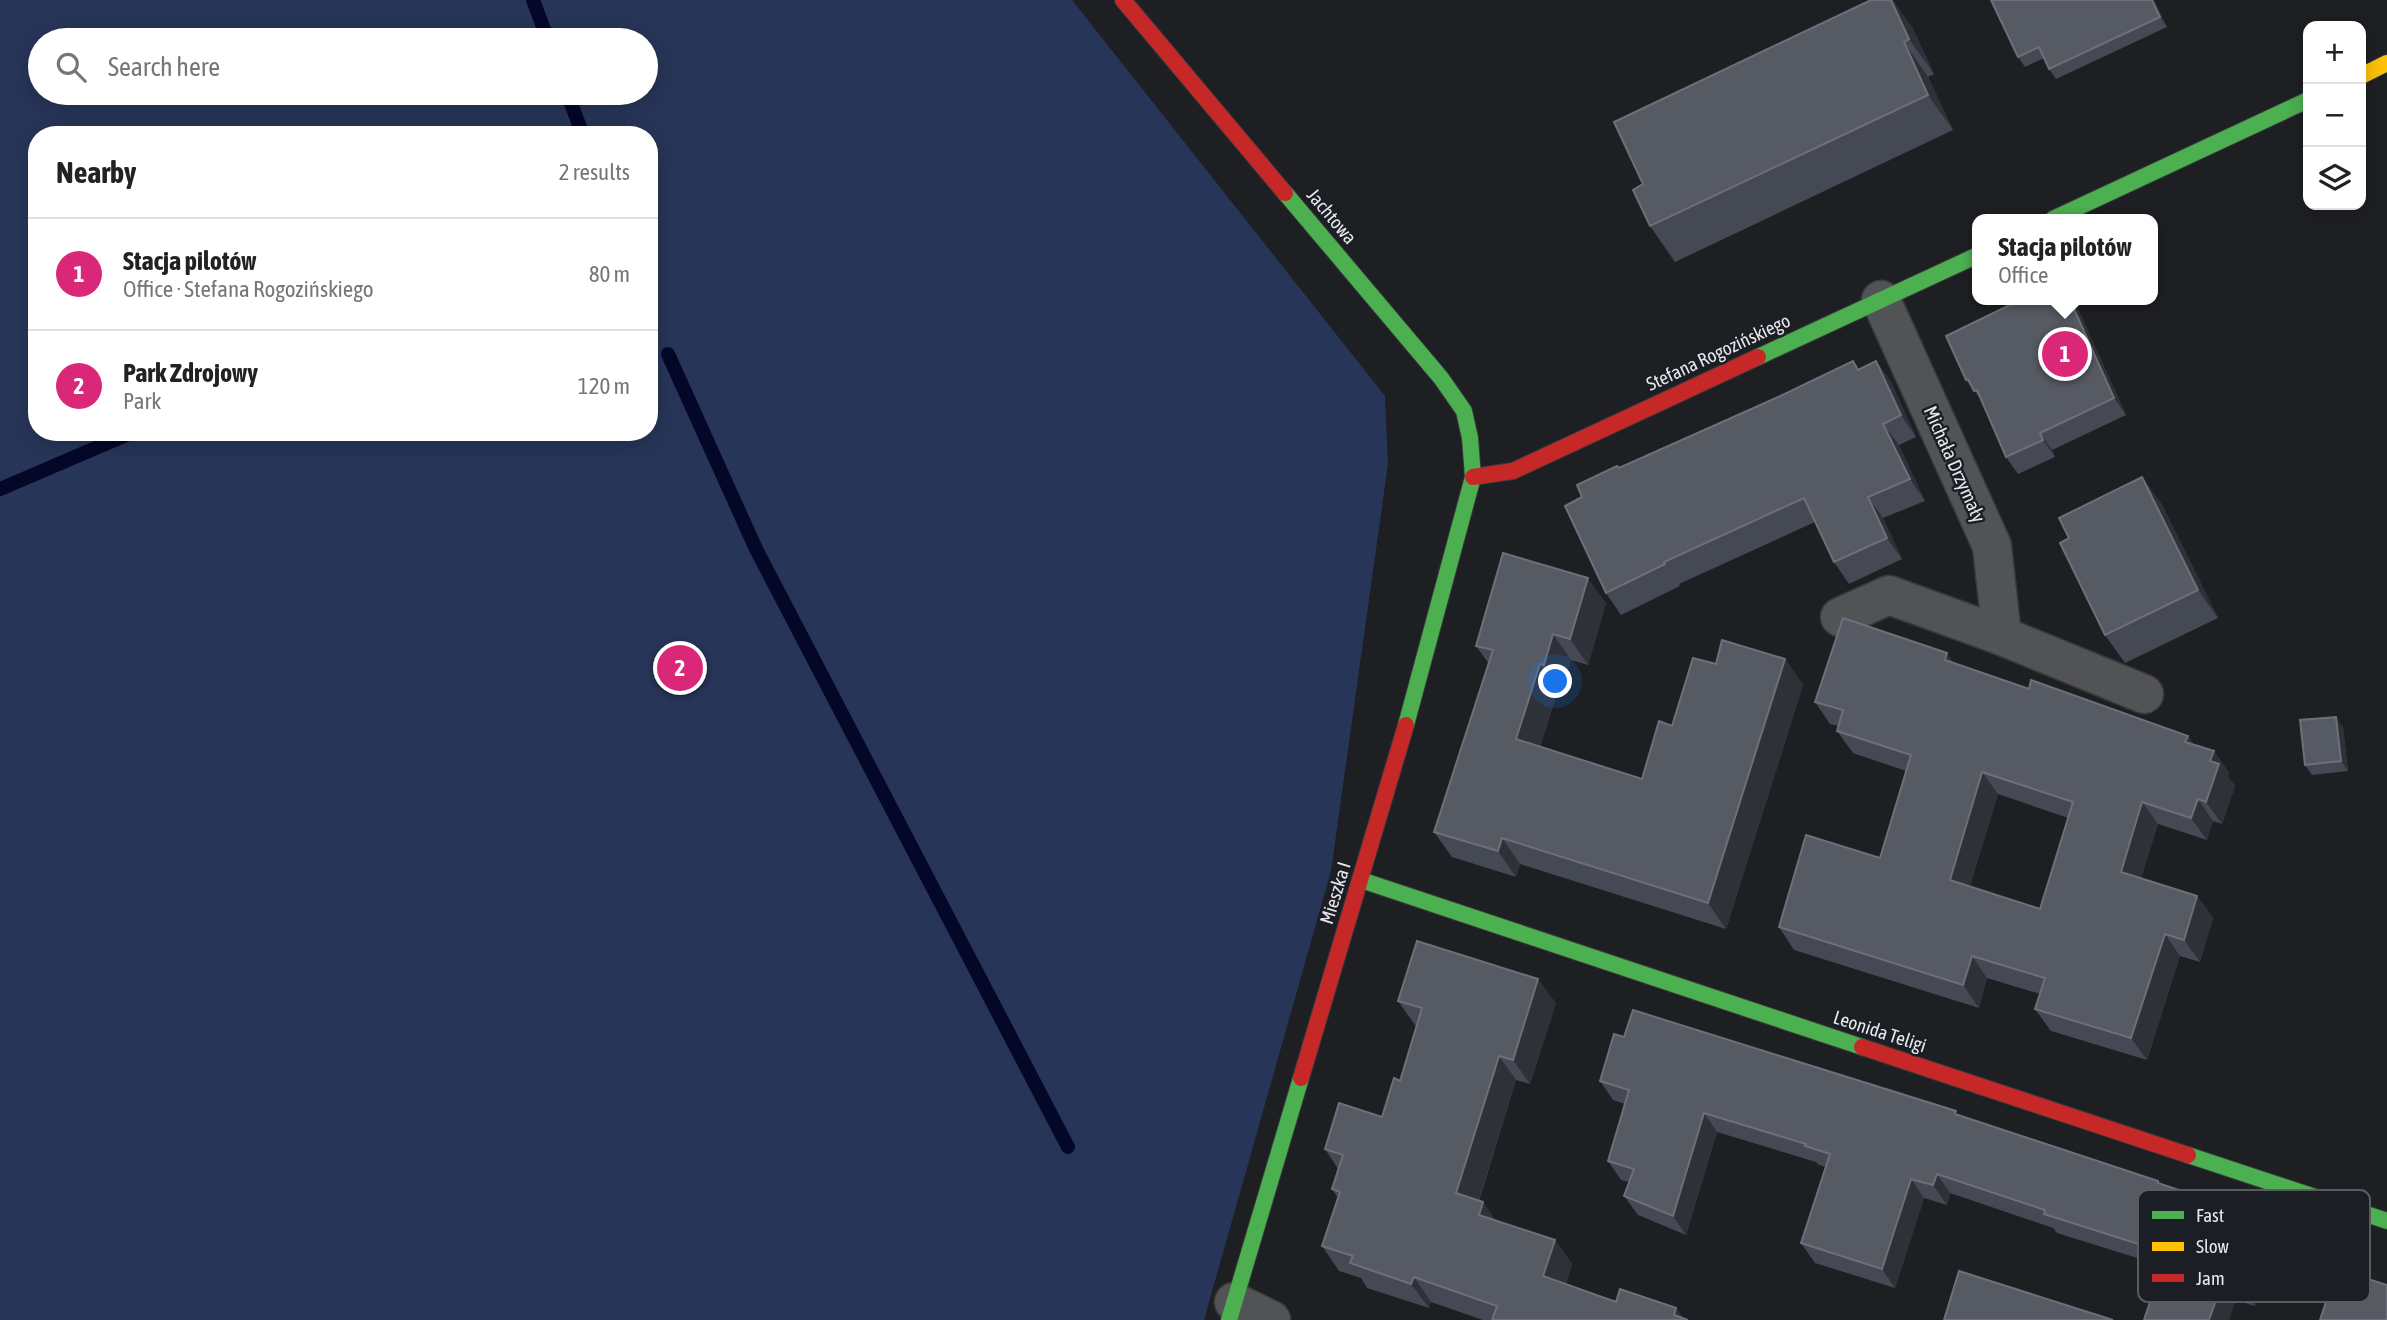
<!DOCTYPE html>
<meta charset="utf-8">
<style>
body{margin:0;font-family:"Asap Condensed",sans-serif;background:#f6f6f6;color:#222}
.controls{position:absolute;right:21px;top:21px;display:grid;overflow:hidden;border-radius:14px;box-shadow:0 4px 18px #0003}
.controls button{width:63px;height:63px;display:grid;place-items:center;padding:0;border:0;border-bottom:2px solid #e0e0e0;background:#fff;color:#222;font:35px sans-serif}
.you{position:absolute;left:1556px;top:682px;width:24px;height:24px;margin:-18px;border:5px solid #fff;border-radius:50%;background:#1a73e8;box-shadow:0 0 0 10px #1a73e833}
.badge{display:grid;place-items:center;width:46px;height:46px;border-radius:50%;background:#db2777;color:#fff;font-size:23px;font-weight:700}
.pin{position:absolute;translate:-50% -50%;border:4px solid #fff;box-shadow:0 2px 7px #0006}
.popup{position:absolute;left:1972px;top:214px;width:186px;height:91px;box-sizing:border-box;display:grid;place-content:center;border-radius:14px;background:#fff;filter:drop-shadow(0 2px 5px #0005);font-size:23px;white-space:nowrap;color:#767676}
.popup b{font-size:26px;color:#222}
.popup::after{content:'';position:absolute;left:50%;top:100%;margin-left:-14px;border:14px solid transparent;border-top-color:#fff}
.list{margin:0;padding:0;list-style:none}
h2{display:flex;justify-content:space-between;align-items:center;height:91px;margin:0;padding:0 28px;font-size:30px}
h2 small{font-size:23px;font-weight:400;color:#767676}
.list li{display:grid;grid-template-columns:46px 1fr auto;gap:21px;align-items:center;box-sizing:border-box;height:112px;padding:0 28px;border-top:2px solid #e0e0e0}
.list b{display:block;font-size:26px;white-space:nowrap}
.list p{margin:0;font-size:23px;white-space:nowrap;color:#767676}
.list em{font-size:23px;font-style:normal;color:#767676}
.icon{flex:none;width:38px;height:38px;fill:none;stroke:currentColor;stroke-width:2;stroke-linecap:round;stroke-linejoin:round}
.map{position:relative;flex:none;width:2387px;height:1320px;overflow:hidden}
.search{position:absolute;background:#fff;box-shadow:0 4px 18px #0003;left:28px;top:28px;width:630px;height:77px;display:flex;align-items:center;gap:18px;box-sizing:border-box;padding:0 24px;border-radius:38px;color:#767676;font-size:26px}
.panel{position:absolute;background:#fff;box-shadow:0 4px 18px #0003;left:28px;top:126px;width:630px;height:315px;border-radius:28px}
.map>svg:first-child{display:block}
</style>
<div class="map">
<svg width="2387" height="1320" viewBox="0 0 2387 1320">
<rect width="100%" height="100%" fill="#1d1f22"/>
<!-- green -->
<path fill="#273558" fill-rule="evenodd" d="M 0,0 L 1072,0 L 1385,396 L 1388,464 L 1331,871 L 1204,1320 L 0,1320 ZM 40,40 L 646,40 L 646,93 L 40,93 ZM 37,135 L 649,135 L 649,432 L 37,432 Z"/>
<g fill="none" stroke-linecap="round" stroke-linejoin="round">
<!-- stream -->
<g stroke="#040728" stroke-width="14">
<polyline points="533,0 548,40"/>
<polyline points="567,93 583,135"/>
<polyline points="668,354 756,549 1068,1147"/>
<polyline points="0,489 133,432"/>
</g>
<defs>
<g id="street">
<polyline points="1881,300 1992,546 2002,636"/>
<polyline points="1840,617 1889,595 2002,636 2144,694"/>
<polyline points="1234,1302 1271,1320"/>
</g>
<g id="fast">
<polyline points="1285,193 1441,378 1464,411 1470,438 1473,477 1406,725"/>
<polyline points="2053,219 2308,100"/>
<polyline points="1758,357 1978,255"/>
<polyline points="1361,880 1862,1047"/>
<polyline points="2188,1155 2387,1221"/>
<polyline points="1229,1320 1301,1078"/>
</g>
<polyline id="slow" points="2361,76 2387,63"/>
<g id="jam">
<polyline points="1123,0 1285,193"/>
<polyline points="1473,477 1513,471 1758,357"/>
<polyline points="1862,1047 2188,1155"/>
<polyline points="1301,1078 1406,725"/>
</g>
</defs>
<!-- street casing -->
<use href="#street" stroke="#37393c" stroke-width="41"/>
<!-- fast casing -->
<use href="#fast" stroke="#37393c" stroke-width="18"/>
<!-- slow casing -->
<use href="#slow" stroke="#37393c" stroke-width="18"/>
<!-- jam casing -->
<use href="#jam" stroke="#37393c" stroke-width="18"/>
<!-- street -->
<use href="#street" stroke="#525355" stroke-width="38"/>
<!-- fast -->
<use href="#fast" stroke="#4caf50" stroke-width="16"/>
<!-- slow -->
<use href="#slow" stroke="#ffc107" stroke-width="16"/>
<!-- jam -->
<use href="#jam" stroke="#c62828" stroke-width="16"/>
</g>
<!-- wall -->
<g fill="#454953" fill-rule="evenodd">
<polygon points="1991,0 2154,0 2167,27 2056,79 2049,69 2044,58 2025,67 2018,57"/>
<polygon points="1912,27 1934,74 1928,77 1953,130 1675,262 1650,226"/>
<polygon points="2074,300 2126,415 2052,450 2055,457 2018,474 2006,457 1982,401 1966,380"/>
<polygon points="1876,361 1891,382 1916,437 1899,445 1925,501 1883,518 1902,559 1849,584 1834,562 1815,522 1679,584 1680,586 1621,615 1606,593 1582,497 1619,468 1859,369"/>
<polygon points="2142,477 2162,505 2218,618 2125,663 2105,635 2069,538"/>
<polygon points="1606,603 1588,665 1571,660 1562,691 1558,690 1540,747 1642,779 1672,726 1716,664 1785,659 1803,685 1726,929 1520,864 1516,877 1452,857 1434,832 1489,664 1476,646"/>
<path d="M 1954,663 L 2029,689 L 2188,736 L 2194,745 L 2214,751 L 2229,773 L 2228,777 L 2235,786 L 2222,824 L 2213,821 L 2207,840 L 2158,824 L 2141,878 L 2197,896 L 2213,918 L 2200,962 L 2180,956 L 2147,1060 L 2051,1031 L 2035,1009 L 2040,994 L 1987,978 L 1979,1008 L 1794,950 L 1779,927 L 1880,858 L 1906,771 L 1853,753 L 1837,731 L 1838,726 L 1830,724 L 1815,702 ZM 1998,794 L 2068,818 L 2040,909 L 1970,886 Z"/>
<polygon points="2343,727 2348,771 2312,775 2305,765"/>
<polygon points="1398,1001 1556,1003 1530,1084 1516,1080 1479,1201 1483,1202 1495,1220 1555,1240 1572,1264 1566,1284 1616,1302 1676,1308 1683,1318 1688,1320 1483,1320 1431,1302 1429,1308 1367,1288 1361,1278 1339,1271 1322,1246 1338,1198 1332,1189 1338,1169 1325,1149 1382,1117 1400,1081 1416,1026 1415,1025"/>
<polygon points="1624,1037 1959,1116 2265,1219 2279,1238 2286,1252 2274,1290 2263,1285 2255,1306 2236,1300 2163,1266 2057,1233 2053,1228 1950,1193 1947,1205 1924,1198 1895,1288 1815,1263 1801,1243 1826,1167 1819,1165 1816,1162 1717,1132 1686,1235 1638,1215 1624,1196 1629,1182 1621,1180 1608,1161 1625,1104 1613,1100 1600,1081"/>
</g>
<!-- shaded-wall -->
<g fill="#2e3138">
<polygon points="1891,0 1893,0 1912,27 1934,74 1909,39"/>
<polygon points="2152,0 2154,0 2167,27 2160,17"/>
<polygon points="1904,42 1928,77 1953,130 1928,95"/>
<polygon points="2070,300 2074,300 2126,415 2114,398"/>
<polygon points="1876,361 1891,382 1916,437 1901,415"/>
<polygon points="1883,424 1899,445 1925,501 1910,479"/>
<polygon points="2040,433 2052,450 2055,457 2043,440"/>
<polygon points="2142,477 2162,505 2218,618 2198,590"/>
<polygon points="1868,497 1883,518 1902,559 1887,538"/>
<polygon points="1588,578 1606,603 1588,665 1570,639"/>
<polygon points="1553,634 1571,660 1562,691 1544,665"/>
<polygon points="1947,653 1962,675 1945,660"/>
<polygon points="1785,659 1803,685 1726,929 1708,903"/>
<polygon points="1540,664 1558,690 1534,765 1516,739"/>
<polygon points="2336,717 2343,727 2348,771 2341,761"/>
<polygon points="2188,736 2203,758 2185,742"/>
<polygon points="2214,751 2229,773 2228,777 2235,786 2222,824 2206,802 2210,761"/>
<polygon points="1982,772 1998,794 1965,902 1950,880"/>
<polygon points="2198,799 2213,821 2207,840 2191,818"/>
<polygon points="2142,802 2158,824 2136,894 2121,872"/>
<polygon points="1502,838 1520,864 1516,877 1498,851"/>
<polygon points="2197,896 2213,918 2200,962 2184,940"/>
<polygon points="2165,934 2180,956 2147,1060 2131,1038"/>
<polygon points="1972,956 1987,978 1979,1008 1963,985"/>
<polygon points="1538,979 1556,1003 1530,1084 1513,1060"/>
<polygon points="1499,1056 1516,1080 1473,1218 1456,1193"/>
<polygon points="1704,1113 1717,1132 1686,1235 1673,1216"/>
<polygon points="1937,1174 1950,1193 1947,1205 1933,1185"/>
<polygon points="1911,1179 1924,1198 1895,1288 1882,1269"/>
<polygon points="1483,1202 1500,1227 1479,1215"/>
<polygon points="2265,1219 2279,1238 2286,1252 2274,1290 2261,1271"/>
<polygon points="1555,1240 1572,1264 1560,1300 1543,1276"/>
<polygon points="2250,1266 2263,1285 2255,1306 2242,1287"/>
<polygon points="1414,1277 1431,1302 1429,1308 1411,1284"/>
<polygon points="2223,1280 2236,1300 2229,1320 2209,1320"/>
<polygon points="1676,1308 1684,1320 1674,1315"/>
</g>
<!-- building -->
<g fill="#565a63" stroke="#6d7078" stroke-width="2" fill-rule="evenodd">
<polygon points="1871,0 1891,0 1909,39 1904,42 1928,95 1650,226 1633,190 1643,184 1614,122"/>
<polygon points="1991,0 2152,0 2160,17 2049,69 2039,47 2018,57"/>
<polygon points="2020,300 2070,300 2114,398 2040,433 2043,440 2006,457 1977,390 1974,391 1968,379 1966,380 1946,336"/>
<polygon points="1853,361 1858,370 1876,361 1901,415 1883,424 1910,479 1868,497 1887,538 1834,562 1804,498 1664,562 1665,564 1606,593 1565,506 1582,497 1577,485 1617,466 1619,468 1776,398"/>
<polygon points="2142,477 2198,590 2105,635 2060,543 2069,538 2059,518"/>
<polygon points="1503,553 1588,578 1570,639 1553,634 1544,665 1540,664 1516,739 1642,779 1659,721 1672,726 1693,658 1716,664 1722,640 1785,659 1708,903 1502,838 1498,851 1434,832 1493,650 1476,646"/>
<path d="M 1843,618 L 1947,653 L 1945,660 L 2029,689 L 2031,680 L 2188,736 L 2185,742 L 2214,751 L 2210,761 L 2219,764 L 2206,802 L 2198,799 L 2191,818 L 2142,802 L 2121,872 L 2197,896 L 2184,940 L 2165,934 L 2131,1038 L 2035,1009 L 2045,978 L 1972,956 L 1963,985 L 1779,927 L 1806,835 L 1880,858 L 1911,755 L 1837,731 L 1843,710 L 1815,702 ZM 1982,772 L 2073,802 L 2040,909 L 1950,880 Z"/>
<polygon points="2336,717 2341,761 2305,765 2300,720"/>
<polygon points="1417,941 1538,979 1513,1060 1499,1056 1456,1193 1483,1202 1479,1215 1555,1240 1543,1276 1616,1302 1620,1289 1676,1308 1674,1315 1688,1320 1492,1320 1497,1306 1414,1277 1411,1284 1350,1263 1353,1256 1322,1246 1340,1192 1332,1189 1343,1155 1325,1149 1339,1103 1382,1117 1394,1078 1400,1081 1422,1008 1398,1001"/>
<polygon points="1633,1010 1956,1111 1955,1114 2158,1181 2158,1183 2265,1219 2272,1232 2261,1271 2250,1266 2242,1287 2223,1280 2209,1320 2144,1320 2167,1253 2044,1214 2045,1210 1937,1174 1933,1185 1911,1179 1882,1269 1801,1243 1830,1154 1805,1146 1806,1144 1704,1113 1673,1216 1624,1196 1634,1169 1608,1161 1629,1090 1600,1081 1614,1034 1624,1037"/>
<polygon points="2337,1269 2387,1285 2387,1320 2320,1320"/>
<polygon points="1959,1271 2113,1320 1944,1320"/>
</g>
<g text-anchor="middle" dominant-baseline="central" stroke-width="5" stroke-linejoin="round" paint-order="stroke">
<!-- street labels -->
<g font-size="19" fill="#e6e8ec" stroke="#1b1e24">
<text transform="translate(1332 216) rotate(50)">Jachtowa</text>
<text transform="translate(1718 352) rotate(-25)">Stefana Rogozińskiego</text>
<text transform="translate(1955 464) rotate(66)">Michała Drzymały</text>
<text transform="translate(1335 893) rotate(-73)">Mieszka I</text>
<text transform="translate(1880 1031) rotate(18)">Leonida Teligi</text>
</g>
</g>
<!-- legend -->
<rect x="2138" y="1190" width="232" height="112" rx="10" fill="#1b1e24" stroke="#585b60" stroke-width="2"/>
<rect x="2152" y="1211" width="32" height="8" fill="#4caf50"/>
<rect x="2152" y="1242" width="32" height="9" fill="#ffc107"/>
<rect x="2152" y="1274" width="32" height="8" fill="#c62828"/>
<g font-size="19" fill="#e6e8ec">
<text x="2196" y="1222">Fast</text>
<text x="2196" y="1253">Slow</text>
<text x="2196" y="1285">Jam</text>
</g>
</svg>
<div class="controls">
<button>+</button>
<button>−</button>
<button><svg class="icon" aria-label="layers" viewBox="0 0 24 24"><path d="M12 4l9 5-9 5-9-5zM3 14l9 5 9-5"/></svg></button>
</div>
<div class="you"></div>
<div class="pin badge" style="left:2065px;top:354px">1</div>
<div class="popup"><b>Stacja pilotów</b>Office</div>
<div class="pin badge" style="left:680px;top:668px">2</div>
<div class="search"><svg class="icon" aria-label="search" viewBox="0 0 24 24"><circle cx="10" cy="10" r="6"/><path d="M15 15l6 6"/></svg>Search here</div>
<section class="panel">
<h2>Nearby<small>2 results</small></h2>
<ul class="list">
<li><span class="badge">1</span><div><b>Stacja pilotów</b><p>Office · Stefana Rogozińskiego</p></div><em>80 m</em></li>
<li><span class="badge">2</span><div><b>Park Zdrojowy</b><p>Park</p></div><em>120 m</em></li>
</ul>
</section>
</div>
